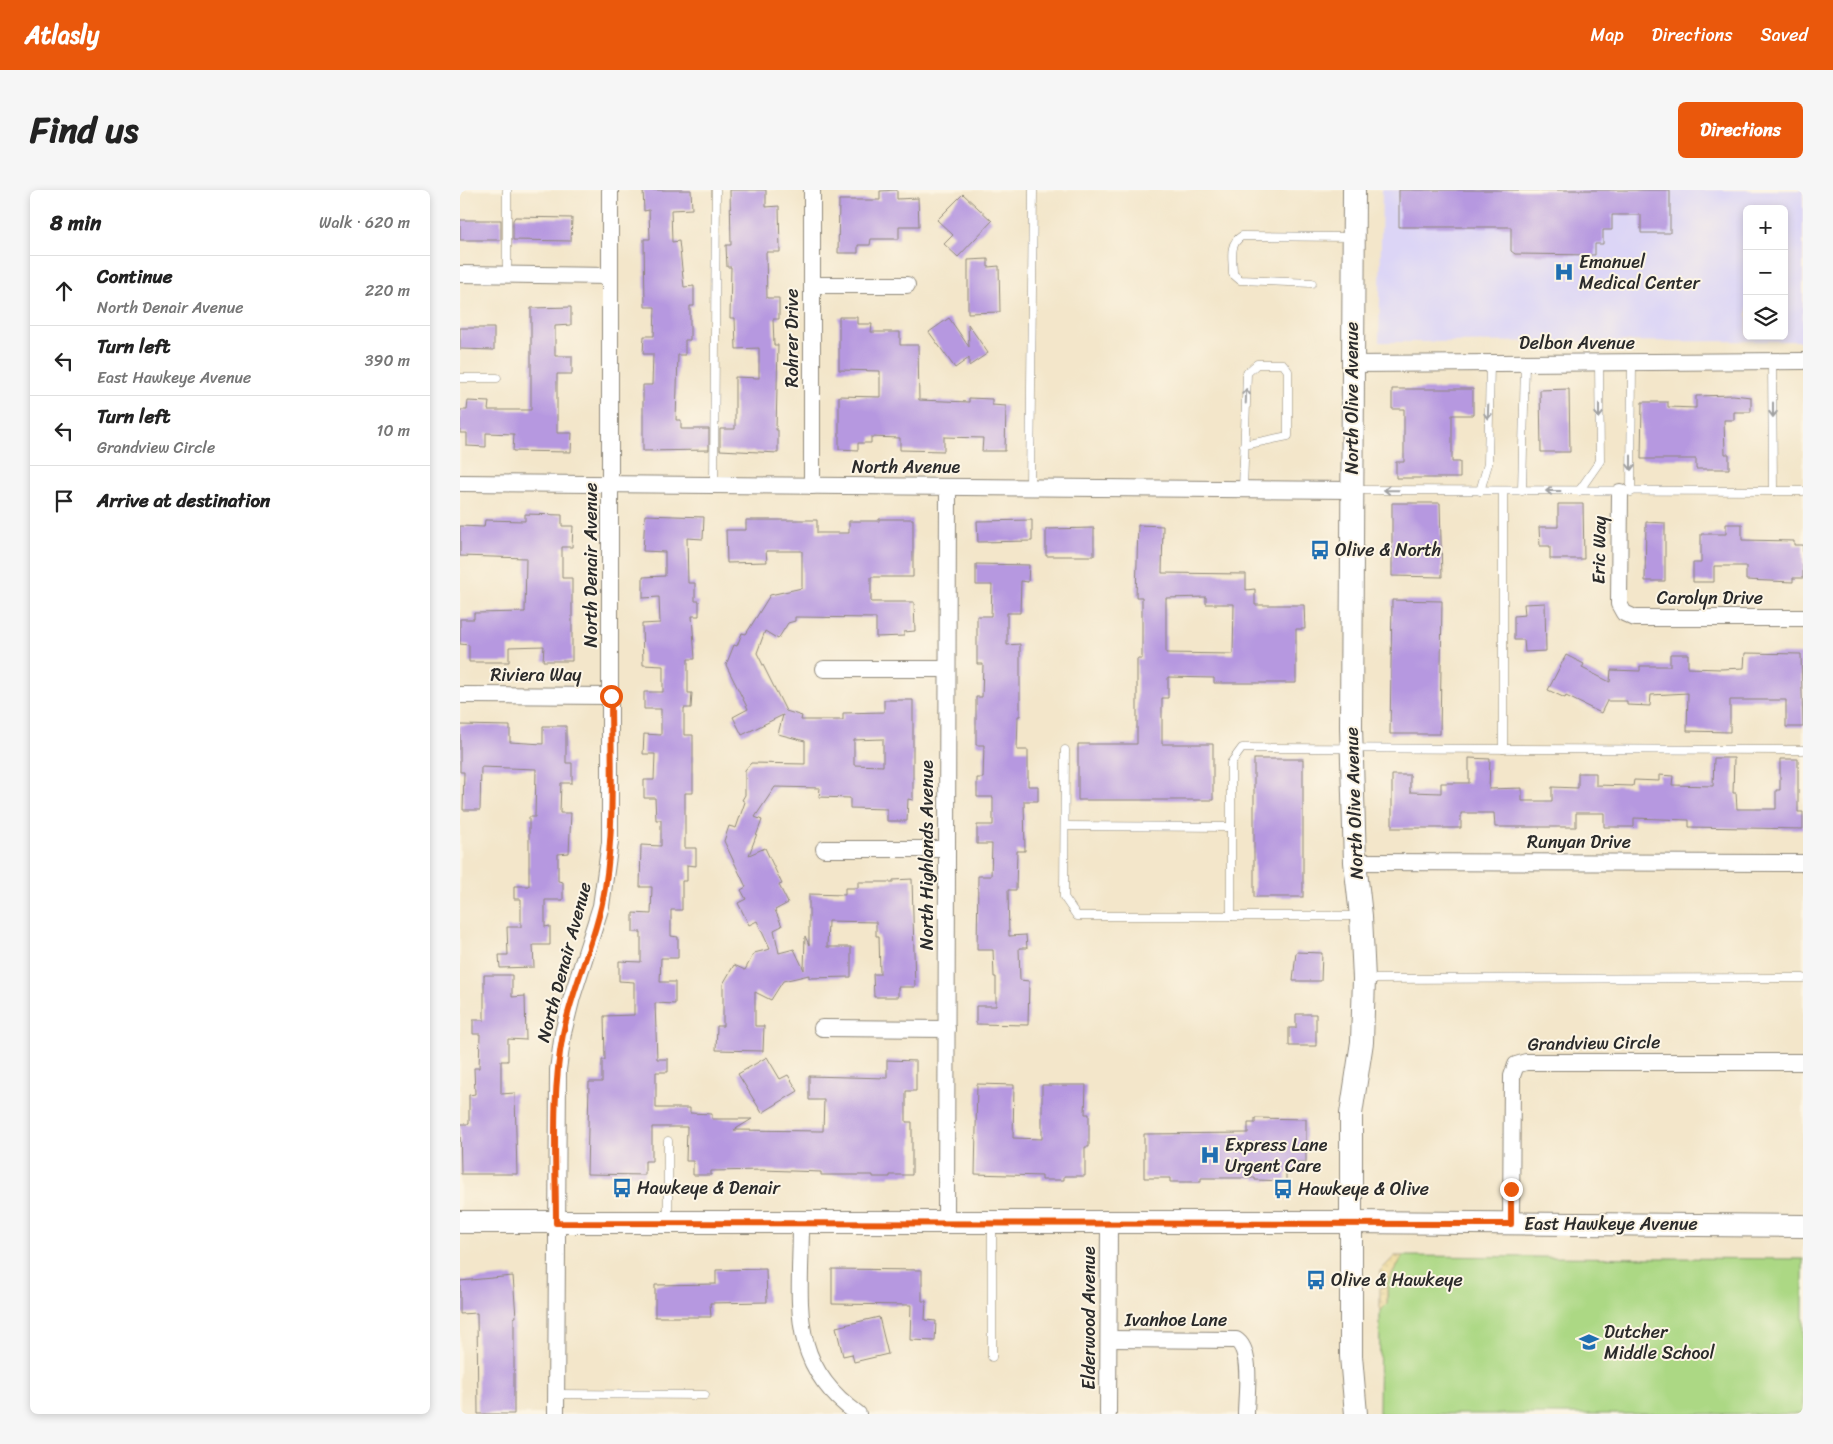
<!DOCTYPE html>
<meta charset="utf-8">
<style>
body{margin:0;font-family:Sriracha,sans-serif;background:#f6f6f6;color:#222}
.controls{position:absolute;right:15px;top:15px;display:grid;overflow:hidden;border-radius:8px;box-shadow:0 2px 8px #0003}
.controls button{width:45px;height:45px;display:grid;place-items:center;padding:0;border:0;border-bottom:1px solid #e0e0e0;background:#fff;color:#222;font:25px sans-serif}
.stop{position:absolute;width:15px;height:15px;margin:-11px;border:4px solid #ea580c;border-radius:50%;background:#fff}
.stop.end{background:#ea580c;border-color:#fff;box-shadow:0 1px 5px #0008}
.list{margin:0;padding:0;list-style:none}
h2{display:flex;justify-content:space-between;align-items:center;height:65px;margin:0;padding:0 20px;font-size:21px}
h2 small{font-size:16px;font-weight:400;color:#767676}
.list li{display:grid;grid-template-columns:32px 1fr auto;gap:15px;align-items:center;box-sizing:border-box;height:70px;padding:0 20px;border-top:1px solid #e0e0e0}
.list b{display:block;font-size:19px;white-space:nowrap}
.list p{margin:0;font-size:16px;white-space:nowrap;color:#767676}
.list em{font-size:16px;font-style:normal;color:#767676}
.icon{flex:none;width:28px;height:28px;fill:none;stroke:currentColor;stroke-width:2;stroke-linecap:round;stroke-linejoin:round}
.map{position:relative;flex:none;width:1343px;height:1224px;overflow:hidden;border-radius:8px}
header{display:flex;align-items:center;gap:30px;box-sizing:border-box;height:70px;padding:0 25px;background:#ea580c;color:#fff}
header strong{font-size:24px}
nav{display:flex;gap:28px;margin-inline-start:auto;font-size:18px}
.intro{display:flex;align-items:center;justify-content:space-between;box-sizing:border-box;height:120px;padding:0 30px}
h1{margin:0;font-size:35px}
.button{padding:12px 22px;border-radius:8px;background:#ea580c;color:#fff;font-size:18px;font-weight:700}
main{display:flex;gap:30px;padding:0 30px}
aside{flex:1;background:#fff;border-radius:8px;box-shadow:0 2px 8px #0003}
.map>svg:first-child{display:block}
</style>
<header>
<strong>Atlasly</strong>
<nav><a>Map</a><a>Directions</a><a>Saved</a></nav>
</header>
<div class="intro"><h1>Find us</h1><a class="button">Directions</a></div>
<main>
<aside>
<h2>8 min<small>Walk · 620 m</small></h2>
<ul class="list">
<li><svg class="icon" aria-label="ahead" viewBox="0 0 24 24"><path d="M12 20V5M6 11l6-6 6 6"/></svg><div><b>Continue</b><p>North Denair Avenue</p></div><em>220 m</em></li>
<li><svg class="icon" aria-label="left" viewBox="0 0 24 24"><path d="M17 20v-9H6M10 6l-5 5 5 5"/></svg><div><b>Turn left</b><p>East Hawkeye Avenue</p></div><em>390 m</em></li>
<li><svg class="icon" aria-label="left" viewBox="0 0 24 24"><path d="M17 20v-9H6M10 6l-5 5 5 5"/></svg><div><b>Turn left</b><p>Grandview Circle</p></div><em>10 m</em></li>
<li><svg class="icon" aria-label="arrive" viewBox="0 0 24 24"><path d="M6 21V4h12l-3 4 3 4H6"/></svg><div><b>Arrive at destination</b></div></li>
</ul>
</aside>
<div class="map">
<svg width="1343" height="1224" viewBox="0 0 1343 1224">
<defs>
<pattern id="sand-dots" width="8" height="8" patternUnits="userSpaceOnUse" patternTransform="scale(1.25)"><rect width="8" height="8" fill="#eeda9e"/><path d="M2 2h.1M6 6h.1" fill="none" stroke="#cb8" stroke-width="1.8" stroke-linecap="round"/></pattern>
</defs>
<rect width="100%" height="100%" fill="#fcf5e5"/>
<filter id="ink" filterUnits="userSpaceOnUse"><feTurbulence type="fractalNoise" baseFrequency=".02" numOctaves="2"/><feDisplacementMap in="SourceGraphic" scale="10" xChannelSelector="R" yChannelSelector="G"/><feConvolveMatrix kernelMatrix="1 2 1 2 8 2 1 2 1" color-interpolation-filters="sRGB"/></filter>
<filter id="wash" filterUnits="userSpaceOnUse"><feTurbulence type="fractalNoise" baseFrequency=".0096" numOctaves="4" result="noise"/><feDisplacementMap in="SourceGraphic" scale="20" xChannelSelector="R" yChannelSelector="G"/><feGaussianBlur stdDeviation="1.12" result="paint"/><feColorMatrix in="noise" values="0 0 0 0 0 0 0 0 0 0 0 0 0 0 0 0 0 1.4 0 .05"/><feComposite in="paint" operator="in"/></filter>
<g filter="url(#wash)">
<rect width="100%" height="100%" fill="#f3e6ca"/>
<!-- built -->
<path fill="#dcd5f6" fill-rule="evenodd" d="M 922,0 L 1343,0 L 1343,151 L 919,152 ZM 1287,19 L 1324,19 L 1324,146 L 1287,146 Z"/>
<!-- green -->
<polygon fill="#acd884" stroke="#6c8258" points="943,1066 1343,1069 1343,1224 919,1224 920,1121 927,1114 927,1093"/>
<!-- sand -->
<polygon fill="url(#sand-dots)" stroke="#8c8264" points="935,1066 943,1066 927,1093 927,1114 920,1121 920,1098 924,1097 924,1086 920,1085 920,1081"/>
<g id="blocks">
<!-- building -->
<g fill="#b698e0" fill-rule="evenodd">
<polygon points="183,0 231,0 232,19 211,20 212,52 219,51 224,97 234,96 234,116 230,116 230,150 225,150 225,165 218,165 216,230 221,230 221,239 249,239 249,260 183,261 183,195 192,195 193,164 183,164 184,146 194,146 195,117 185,117 184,49 190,49 189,20 184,21"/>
<polygon points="270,0 306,0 306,17 319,16 320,62 306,62 307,108 319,108 319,129 313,129 314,155 318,155 316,240 318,240 318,263 260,260 260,239 275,239 275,187 299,188 299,158 276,159 275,128 270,128 271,77 267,77 266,55 271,55"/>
<polygon points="437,0 437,9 458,8 459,36 439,36 439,49 411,49 410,55 398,55 398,63 378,63 379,10 420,10 420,1"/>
<polygon points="939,0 1210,0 1210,43 1181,43 1181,25 1152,25 1152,40 1143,40 1143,54 1135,54 1135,65 1055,64 1051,61 1051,37 939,37"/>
<polygon points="503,4 532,31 498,67 484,54 493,45 477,30"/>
<polygon points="55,27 112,28 111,51 53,50 53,30"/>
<rect x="0" y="30" width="41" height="20"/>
<polygon points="528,69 528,77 539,76 540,122 508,123 508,70"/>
<polygon points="111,117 111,135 95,136 95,166 112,166 112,184 97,184 97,243 112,243 111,262 53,261 54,244 26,243 26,257 7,256 7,243 0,243 0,220 7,220 8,211 29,212 28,220 71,220 71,118"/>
<polygon points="379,127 397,127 397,134 412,134 411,142 440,142 440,155 458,155 459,210 509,212 509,208 532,209 532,215 546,216 545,261 522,261 523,248 484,247 484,261 440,260 440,248 411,247 411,253 398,253 398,260 379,259 379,206 420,207 420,181 379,180"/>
<polygon points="489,128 509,157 508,134 528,163 509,176 509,168 495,178 469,142"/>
<polygon points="0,138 34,138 34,160 0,159"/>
<polygon points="932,199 1013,199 1013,225 992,225 992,272 1000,272 1000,288 936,288 936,272 944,272 944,219 932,219"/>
<polygon points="1109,199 1110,262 1081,262 1080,200"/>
<polygon points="1273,205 1291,207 1291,222 1274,222 1274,230 1264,230 1265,264 1269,264 1269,279 1236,279 1236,269 1181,269 1182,212 1208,212 1208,217 1236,218 1236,206"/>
<polygon points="932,313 980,313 982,387 932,386"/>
<polygon points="1098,314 1123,314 1124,369 1090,369 1090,356 1080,356 1079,337 1098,337"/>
<polygon points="65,324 102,325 102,336 113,336 112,357 102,357 102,388 112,388 112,471 83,471 84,456 49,457 49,472 9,472 9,455 0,454 0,429 14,429 14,423 65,422 66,368 0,366 0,336 24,337 25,330 65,331"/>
<polygon points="185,325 244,327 243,349 227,348 228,393 235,393 235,411 239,411 239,426 232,426 235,469 228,469 228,503 232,503 231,518 224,518 224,545 233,545 233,603 225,603 225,658 236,658 236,676 227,675 227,691 222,691 222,720 211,720 211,746 218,747 218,768 201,768 200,792 215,792 215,814 195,813 197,869 208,869 208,882 196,882 196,918 230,918 230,923 252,924 252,929 292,929 274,940 363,941 364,910 349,910 349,886 427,888 427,870 456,871 456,901 446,901 446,932 452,932 452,985 430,985 430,987 413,987 413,985 361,985 361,982 303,980 251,981 251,985 233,985 233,971 226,971 227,937 192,937 192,971 185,971 185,985 127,984 129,892 142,892 142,870 145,870 144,826 174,825 174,792 159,791 159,771 181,772 181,742 173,742 173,723 191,724 192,697 180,697 181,655 201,656 201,630 196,630 195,608 184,608 184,590 194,590 195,564 183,564 184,544 201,545 201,519 184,519 184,502 203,502 203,476 183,475 182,434 200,433 199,407 183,408 183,387 205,386 205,362 183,361"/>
<path d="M 419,329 L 453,329 L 453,387 L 411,387 L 411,412 L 454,412 L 455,441 L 444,442 L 444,446 L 416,447 L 416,428 L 335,427 L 335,431 L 328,433 L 318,449 L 305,441 L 297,463 L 326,521 L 342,526 L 341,530 L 383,530 L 383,523 L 424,522 L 424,510 L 453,510 L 453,610 L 448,609 L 447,631 L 427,631 L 427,619 L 390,618 L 390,608 L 359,607 L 360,598 L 315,597 L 295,627 L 302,630 L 289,665 L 305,658 L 322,694 L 319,695 L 328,713 L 315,720 L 322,736 L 314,740 L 319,763 L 334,759 L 344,780 L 345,746 L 349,755 L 349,704 L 385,705 L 385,698 L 398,698 L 398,692 L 433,692 L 433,690 L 452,689 L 455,797 L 438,797 L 438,807 L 414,807 L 413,784 L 420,784 L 419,746 L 416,746 L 416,732 L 368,731 L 367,757 L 391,757 L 391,787 L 349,788 L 349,785 L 323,791 L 311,810 L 295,802 L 295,836 L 304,836 L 303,861 L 256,860 L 257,836 L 263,836 L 263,794 L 274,775 L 285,780 L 294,763 L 310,759 L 297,731 L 289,735 L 278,713 L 286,709 L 281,700 L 286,697 L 264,651 L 269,636 L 276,638 L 285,612 L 282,610 L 285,605 L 285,580 L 291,573 L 345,574 L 345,551 L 318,544 L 323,525 L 282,545 L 273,527 L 288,519 L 266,475 L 274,455 L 277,456 L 282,443 L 286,444 L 310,405 L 342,398 L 342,361 L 306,361 L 307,372 L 267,373 L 266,340 L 286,340 L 286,330 L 357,330 L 357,343 L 389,343 L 389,331 L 419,331 ZM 423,549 L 423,576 L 394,575 L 394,550 Z"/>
<polygon points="572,330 572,351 518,352 517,331"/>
<polygon points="1186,332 1205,333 1205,391 1185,391"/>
<polygon points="1266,334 1282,334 1282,350 1334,351 1334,355 1343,355 1343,388 1333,388 1333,392 1286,390 1286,376 1254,376 1254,392 1233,392 1233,373 1241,373 1241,344 1266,344"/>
<path d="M 678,335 L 703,336 L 702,383 L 786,384 L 786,400 L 795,399 L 795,415 L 844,415 L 845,439 L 836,439 L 836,493 L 754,493 L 754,488 L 708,487 L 708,508 L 702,508 L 702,554 L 753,554 L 753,610 L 618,610 L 618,554 L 677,554 L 677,469 L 682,469 L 682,407 L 676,407 ZM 746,407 L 746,414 L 774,414 L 773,464 L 706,463 L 706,408 Z"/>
<polygon points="634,338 634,366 586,366 586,339"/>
<polygon points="516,374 569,375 568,392 561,391 560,423 547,423 547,455 560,454 560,526 558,526 557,560 568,560 568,596 578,596 578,611 564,611 565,661 557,661 556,700 548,700 549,746 566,745 567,758 559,758 560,790 569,791 568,835 516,834 516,816 536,816 536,787 534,787 533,760 517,760 518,686 531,686 532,654 517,654 517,635 533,635 533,607 517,607 517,588 523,588 524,555 516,555 516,507 522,507 523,474 517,474 517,426 531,426 532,395 516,395"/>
<polygon points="932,410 982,411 980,544 930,544"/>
<polygon points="1085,413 1086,461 1065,462 1064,450 1054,450 1054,426 1065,425 1064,414"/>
<polygon points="1285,463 1341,464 1343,537 1326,537 1326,510 1270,510 1270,542 1227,541 1228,503 1191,505 1190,516 1167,515 1167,511 1147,511 1141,523 1106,506 1105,508 1088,500 1106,465 1124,474 1122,478 1150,492 1151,480 1180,481 1180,476 1210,476 1210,464 1228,464 1228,478 1261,479 1284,478"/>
<polygon points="0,535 50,536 50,552 83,554 83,536 106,536 106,573 112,573 112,593 101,593 100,623 111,623 109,663 98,664 98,691 103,692 103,710 85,710 85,737 90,736 90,755 73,755 74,777 40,778 39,765 48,765 47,737 61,737 61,709 54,709 54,696 69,696 69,627 75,627 76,579 21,577 20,620 3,620 4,582 0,582"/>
<polygon points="1009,568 1030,569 1029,599 1062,598 1062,611 1092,611 1092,597 1118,598 1118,583 1136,583 1136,595 1173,596 1174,590 1199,591 1199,585 1213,586 1212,595 1253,596 1254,568 1274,568 1273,603 1276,603 1277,619 1316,619 1316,600 1320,600 1320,569 1338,569 1338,622 1343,622 1343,639 1229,637 1229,630 1174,628 1174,637 1144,637 1144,623 1116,623 1116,637 1035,637 1034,623 1001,623 1001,638 932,638 932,585 950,585 950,602 981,603 981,593 1009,593"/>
<rect x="794" y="569" width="49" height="138"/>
<polygon points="836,762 862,763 861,791 833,791"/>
<polygon points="24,785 52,785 52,807 65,806 66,850 48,849 48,871 41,871 41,904 55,903 57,984 1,984 0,934 9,934 9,905 15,904 14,878 19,878 20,844 13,844 13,830 24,830"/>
<polygon points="836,824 856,824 856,856 829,856 829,838 836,838"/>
<polygon points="307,867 320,889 328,885 338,901 302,923 278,884"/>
<polygon points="517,894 554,895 553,948 582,949 582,895 626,895 625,924 629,924 629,957 625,957 625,986 604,986 604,990 582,990 582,986 515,984"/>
<polygon points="795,928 846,929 846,972 837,972 837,983 826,983 826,991 795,990 795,988 741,988 741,992 710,992 710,988 684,988 684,944 788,943 788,933 795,933"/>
<polygon points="306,1079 307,1112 250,1113 251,1127 195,1127 195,1095 256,1094 256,1080"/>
<polygon points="372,1079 462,1080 462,1111 466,1111 465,1130 476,1131 475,1151 450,1150 451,1115 372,1114"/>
<polygon points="53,1086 56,1127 54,1127 54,1224 18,1224 17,1123 0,1124 0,1091"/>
<polygon points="419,1127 428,1164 394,1172 392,1164 383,1166 376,1137"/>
</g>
</g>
</g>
<g filter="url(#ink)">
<use href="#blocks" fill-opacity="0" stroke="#8f887a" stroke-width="1"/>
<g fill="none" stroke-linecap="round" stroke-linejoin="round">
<defs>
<g id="lane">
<polyline points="47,0 47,85"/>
<path d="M 852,93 L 780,90 L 773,84 C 773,69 768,54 782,46 L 891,47"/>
<polyline points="1312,171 1313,301"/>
<polyline points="0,188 37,188"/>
<polyline points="254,295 256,0"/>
<polyline points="570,297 573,0"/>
<polyline points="783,299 787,183 797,174 823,174 828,181 828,246 784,255"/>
<polyline points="895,300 1343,301"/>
<polyline points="1020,301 1028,274 1030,173"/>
<polyline points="1043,301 1043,559"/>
<polyline points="1062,301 1065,173"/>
<polyline points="1119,301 1140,271 1139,173"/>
<polyline points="1171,302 1172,172"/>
<polyline points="605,560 604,707 617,726 771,726 771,573 782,558 1343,560"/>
<polyline points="605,636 771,637"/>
<polyline points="771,726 899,726"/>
<polyline points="906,789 1343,788"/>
<polyline points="208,1029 208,951"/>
<polyline points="532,1035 532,1167"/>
<polyline points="96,1204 245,1205"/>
</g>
<g id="street">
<polyline points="0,84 150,86"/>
<polyline points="352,95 447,95"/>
<polyline points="892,174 1343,171"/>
<polyline points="0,293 891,300"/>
<polyline points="352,296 352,0"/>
<polyline points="1160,302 1159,414 1164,423 1175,428 1343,428"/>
<polyline points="364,479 487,479"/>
<polyline points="0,505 151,506"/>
<polyline points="364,659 487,659"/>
<polyline points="895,672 1343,673"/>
<polyline points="362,838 487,839"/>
<path d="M 341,1033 C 341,1112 326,1173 398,1224"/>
<polyline points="486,1033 488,297"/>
<polyline points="1051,1034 1052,886 1056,875 1066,872 1343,872"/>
<path d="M 649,1149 L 776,1150 C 793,1160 786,1206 786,1224"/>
<polyline points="96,1224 98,880 103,843 112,807 141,716 150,652 150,0"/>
<polyline points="648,1224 649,1032"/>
</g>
<g id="secondary">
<polyline points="894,0 891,537 895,672 901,726 904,789 902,852 891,924 891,1166 896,1224"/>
<polyline points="0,1032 890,1032 1343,1036"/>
</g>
</defs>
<!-- lane casing -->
<use href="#lane" stroke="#8f887a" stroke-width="9"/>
<!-- street casing -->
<use href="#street" stroke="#8f887a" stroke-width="18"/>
<!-- secondary casing -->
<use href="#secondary" stroke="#8f887a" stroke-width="24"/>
<!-- lane -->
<use href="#lane" stroke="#fff" stroke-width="8"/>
<!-- street -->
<use href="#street" stroke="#fff" stroke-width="16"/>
<!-- secondary -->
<use href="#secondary" stroke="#fff" stroke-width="22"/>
</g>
<!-- one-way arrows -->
<defs><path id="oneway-shaft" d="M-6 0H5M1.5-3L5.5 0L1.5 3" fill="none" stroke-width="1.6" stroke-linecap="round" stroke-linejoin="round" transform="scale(1.25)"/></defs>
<g stroke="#a0a0a0">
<use href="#oneway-shaft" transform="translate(786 206) rotate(-88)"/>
<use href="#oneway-shaft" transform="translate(1313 220) rotate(90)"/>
<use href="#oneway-shaft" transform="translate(1139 221) rotate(90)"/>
<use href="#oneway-shaft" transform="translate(1028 222) rotate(92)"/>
<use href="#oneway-shaft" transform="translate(1171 273) rotate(90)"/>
<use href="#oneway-shaft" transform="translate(931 300) rotate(-179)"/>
<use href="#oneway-shaft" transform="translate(1093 301) rotate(-180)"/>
</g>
</g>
<g fill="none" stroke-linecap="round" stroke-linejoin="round" filter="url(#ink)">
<!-- route -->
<path stroke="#ea580c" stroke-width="6" d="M 151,506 C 151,569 155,635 145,698 C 137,748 113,794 103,844 C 91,906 96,970 96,1033 L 1051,1034 L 1051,999"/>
</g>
<!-- icons -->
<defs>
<symbol id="hospital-bare" viewBox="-9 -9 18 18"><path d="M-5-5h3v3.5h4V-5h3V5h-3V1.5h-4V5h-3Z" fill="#1f6fb2" stroke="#fcf5e5" stroke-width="2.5" paint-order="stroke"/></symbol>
<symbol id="bus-bare" viewBox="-9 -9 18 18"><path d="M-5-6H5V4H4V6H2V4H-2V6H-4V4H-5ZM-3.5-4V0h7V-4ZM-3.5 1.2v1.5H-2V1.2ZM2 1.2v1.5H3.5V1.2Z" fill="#1f6fb2" stroke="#fcf5e5" stroke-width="2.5" paint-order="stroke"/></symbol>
<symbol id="school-bare" viewBox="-9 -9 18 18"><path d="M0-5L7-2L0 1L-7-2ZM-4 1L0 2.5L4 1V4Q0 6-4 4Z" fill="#1f6fb2" stroke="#fcf5e5" stroke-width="2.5" paint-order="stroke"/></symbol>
</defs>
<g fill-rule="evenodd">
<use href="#hospital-bare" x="1090" y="68" width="28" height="28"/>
<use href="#bus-bare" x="846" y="346" width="28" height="28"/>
<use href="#hospital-bare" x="736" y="951" width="28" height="28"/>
<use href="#bus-bare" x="148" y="984" width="28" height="28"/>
<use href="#bus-bare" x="809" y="985" width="28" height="28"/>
<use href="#bus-bare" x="842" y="1076" width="28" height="28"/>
<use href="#school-bare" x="1115" y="1138" width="28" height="28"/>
</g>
<g text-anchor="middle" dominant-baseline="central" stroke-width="4" stroke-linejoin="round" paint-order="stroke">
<!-- poi labels -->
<g font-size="18" fill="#2b2b2b" stroke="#fcf5e5" text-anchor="start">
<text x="1119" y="72">Emanuel<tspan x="1119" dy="21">Medical Center</tspan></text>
<text x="875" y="360">Olive &amp; North</text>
<text x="765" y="955">Express Lane<tspan x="765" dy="21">Urgent Care</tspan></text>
<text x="177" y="998">Hawkeye &amp; Denair</text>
<text x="838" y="999">Hawkeye &amp; Olive</text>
<text x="871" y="1090">Olive &amp; Hawkeye</text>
<text x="1144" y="1142">Dutcher<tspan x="1144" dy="21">Middle School</tspan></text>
</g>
<!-- street labels -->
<g font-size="18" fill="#2b2b2b" stroke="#fcf5e5">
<text transform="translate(332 148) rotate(-90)">Rohrer Drive</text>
<text x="1117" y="153">Delbon Avenue</text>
<text transform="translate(892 208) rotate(-90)">North Olive Avenue</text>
<text x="446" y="277">North Avenue</text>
<text transform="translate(1139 360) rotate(-89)">Eric Way</text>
<text transform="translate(131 375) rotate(-90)">North Denair Avenue</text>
<text x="1250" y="408">Carolyn Drive</text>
<text x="76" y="485">Riviera Way</text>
<text transform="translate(894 613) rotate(-92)">North Olive Avenue</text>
<text x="1119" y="652">Runyan Drive</text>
<text transform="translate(467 665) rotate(-90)">North Highlands Avenue</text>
<text transform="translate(104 772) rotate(-75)">North Denair Avenue</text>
<text transform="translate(1134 853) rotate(-1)">Grandview Circle</text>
<text x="1151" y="1034">East Hawkeye Avenue</text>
<text transform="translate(629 1128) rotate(-90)">Elderwood Avenue</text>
<text x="716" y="1130">Ivanhoe Lane</text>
</g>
</g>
</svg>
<div class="controls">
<button>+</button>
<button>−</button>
<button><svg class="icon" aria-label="layers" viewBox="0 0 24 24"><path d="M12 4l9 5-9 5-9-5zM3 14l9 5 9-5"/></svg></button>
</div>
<div class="stop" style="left:151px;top:506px"></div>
<div class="stop end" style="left:1051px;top:999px"></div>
</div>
</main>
